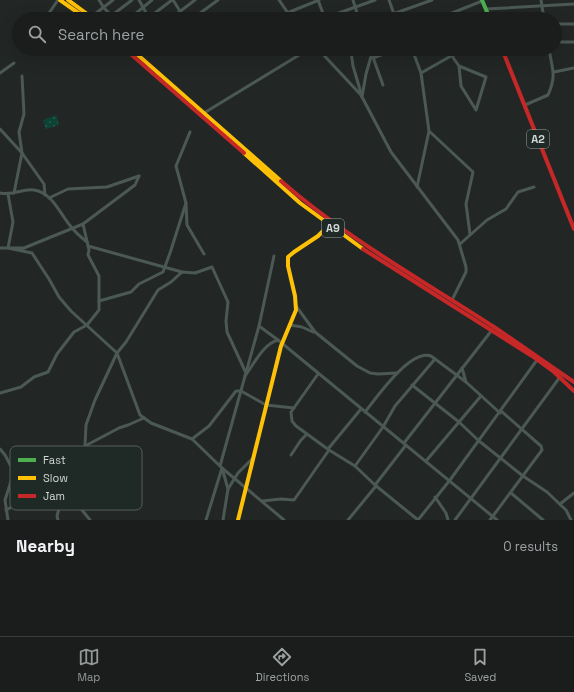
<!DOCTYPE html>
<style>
body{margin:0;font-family:"Space Grotesk",sans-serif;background:#232625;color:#f1f3f6}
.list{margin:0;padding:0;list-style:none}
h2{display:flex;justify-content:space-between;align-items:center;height:52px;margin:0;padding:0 16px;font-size:17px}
h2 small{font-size:13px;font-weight:400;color:#9fa2a3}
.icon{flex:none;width:22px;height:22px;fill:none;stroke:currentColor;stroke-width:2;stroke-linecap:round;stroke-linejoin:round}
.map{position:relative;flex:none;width:574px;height:520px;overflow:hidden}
.search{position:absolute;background:#1a1d1c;box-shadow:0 4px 16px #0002;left:12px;right:12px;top:12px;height:44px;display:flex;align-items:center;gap:10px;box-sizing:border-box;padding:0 14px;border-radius:22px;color:#9fa2a3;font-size:15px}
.sheet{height:116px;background:#1a1d1c}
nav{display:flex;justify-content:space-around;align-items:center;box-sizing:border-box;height:56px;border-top:1px solid #383b3b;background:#1a1d1c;font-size:11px;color:#9fa2a3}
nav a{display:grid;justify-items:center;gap:2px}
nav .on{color:#939997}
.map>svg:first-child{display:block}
</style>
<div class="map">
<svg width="574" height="520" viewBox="0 0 574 520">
<defs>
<pattern id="grass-dots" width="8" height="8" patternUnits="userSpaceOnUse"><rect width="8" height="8" fill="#0d4335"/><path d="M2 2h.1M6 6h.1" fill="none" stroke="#2f5d51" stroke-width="1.8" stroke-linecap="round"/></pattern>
</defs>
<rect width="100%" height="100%" fill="#222725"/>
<!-- grass -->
<polygon fill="url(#grass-dots)" points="56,115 59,125 46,129 43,120"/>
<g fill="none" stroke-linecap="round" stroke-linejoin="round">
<!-- street -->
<g stroke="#4b5854" stroke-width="3">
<polyline points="99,0 104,8 115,19"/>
<polyline points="139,0 149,18"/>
<polyline points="173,0 185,19"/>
<polyline points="279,0 292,19"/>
<polyline points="318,0 325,19"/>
<polyline points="353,0 359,19"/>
<polyline points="389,0 394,14"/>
<polyline points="541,0 544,19"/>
<polyline points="486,9 574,4"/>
<polyline points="287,13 319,0"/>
<polyline points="111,16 132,0"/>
<polyline points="91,17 113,0"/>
<polyline points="45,19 58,0"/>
<polyline points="129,19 152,0"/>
<polyline points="147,19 172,0"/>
<polyline points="170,19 195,0"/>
<polyline points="192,19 218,0"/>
<polyline points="322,19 375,0"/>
<polyline points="379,19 432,0"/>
<polyline points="437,19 482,1"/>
<polyline points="555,24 574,24"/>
<polyline points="555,42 574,42"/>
<polyline points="318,49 361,95 391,152 458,240 466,267 466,272 452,300"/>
<polyline points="348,49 351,52 353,66 361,93"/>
<polyline points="370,49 383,85"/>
<polyline points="412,49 421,73 429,131"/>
<polyline points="447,49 459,66 486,77 476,110 461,86 459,66"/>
<polyline points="351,52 360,49"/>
<polyline points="373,58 397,49"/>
<polyline points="554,72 574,68"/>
<polyline points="0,73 14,63"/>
<polyline points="421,73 451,56 469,49"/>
<polyline points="362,97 366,74 372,53"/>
<path d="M 525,105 L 548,95 C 557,75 552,69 549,49"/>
<polyline points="204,113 309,49"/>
<polyline points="0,129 22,153 44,184 45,195"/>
<polyline points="190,132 176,166 186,203 187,225 204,254"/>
<polyline points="417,187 429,131 473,172 466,204 470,234"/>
<path d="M 0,193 C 14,196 23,188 34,190 C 54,193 61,217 73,229 C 77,234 82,238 87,242"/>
<polyline points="14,193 22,153 19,132 24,114 22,76"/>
<polyline points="49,198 68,189 107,187 139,176"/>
<polyline points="83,224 24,248 8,248 32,253 49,279 59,297 71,311 117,353 140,415 151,423 192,439 222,468 284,520"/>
<polyline points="460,244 487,220 506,209 518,192 534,187"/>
<polyline points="88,246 182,272"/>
<polyline points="0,248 8,248 13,222 8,194"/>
<polyline points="99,301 131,292 139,284 163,272 170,253 186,203"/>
<polyline points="296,306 315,332 357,366 370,373 378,374 397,373"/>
<polyline points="290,325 302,327 313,332"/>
<polyline points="259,326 278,340"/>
<polyline points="462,368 466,382"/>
<polyline points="318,374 291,412 292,421 296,426 329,450 355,466 375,485 418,520 450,480 537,360"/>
<path d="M 245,376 C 254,364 263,344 278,340 L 497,520"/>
<polyline points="412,385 459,422 479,441 523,476 547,492 566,510 571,520"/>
<polyline points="0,393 21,387 34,377 48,372 57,354 74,332 87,325 99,310 99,276 88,255 89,250 83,224 135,185 139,176"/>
<path d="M 365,412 C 377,397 410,349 431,356 L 466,382 L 500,413"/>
<polyline points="192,439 209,426 236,391 241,391 266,405 294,408"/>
<polyline points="404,443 492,330"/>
<polyline points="85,446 119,428 128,425 144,418"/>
<polyline points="0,449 5,455 14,472 22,476 31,475 63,494 57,516 58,520"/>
<polyline points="328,449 361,409"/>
<polyline points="291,455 301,440 307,434"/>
<polyline points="426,461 481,396"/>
<polyline points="220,466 259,326 274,256"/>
<polyline points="355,466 383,427 395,406 435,359"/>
<polyline points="222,468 228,489 223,520"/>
<polyline points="375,485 406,445"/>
<polyline points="228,489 238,473 252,459"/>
<polyline points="511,493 543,520"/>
<polyline points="435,497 446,513 448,520"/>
<polyline points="262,501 281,499 294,500 329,450"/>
<polyline points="560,504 574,493"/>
<polyline points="6,510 68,477"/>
<polyline points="8,520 5,500 14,472"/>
<polyline points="90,520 78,505 63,494 68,477 85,446 86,425 95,400 117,353 126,342 158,290 171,282 182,272 195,273 212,267 228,302 226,321 227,332 246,373"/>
<polyline points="206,520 222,468"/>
<polyline points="348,520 376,486"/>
<polyline points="455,520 560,377"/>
<polyline points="490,520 542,450 541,446 501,411"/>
</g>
<!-- fast -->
<polyline stroke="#4caf50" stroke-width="4" points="482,0 490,19"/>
<!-- slow -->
<g stroke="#ffc107" stroke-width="4">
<polyline points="60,0 87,19"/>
<polyline points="68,0 94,19"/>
<polyline points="131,49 281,181"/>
<polyline points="244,153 300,203 363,249"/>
<polyline points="238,520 281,346 296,310 295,296 288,266 288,257 294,252 318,236 329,225"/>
</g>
<!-- jam -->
<g stroke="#c62828" stroke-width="4">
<polyline points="125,49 244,153"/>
<polyline points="502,49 574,229"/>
<path d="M 281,181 C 346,238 422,280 494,327 C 521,345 547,364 574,382"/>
<polyline points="363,249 532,356 554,372 574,391"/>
</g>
</g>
<g text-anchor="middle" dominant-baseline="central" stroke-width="4" stroke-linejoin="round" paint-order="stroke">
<!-- shield labels -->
<g fill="#1f2a26" stroke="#9ba3a0" stroke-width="1">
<rect x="527" y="130" width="22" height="18" rx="3"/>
<rect x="322" y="219" width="22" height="18" rx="3"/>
</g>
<g font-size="11" font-weight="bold" fill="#d0d7d4">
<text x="538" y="139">A2</text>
<text x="333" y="228">A9</text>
</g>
</g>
<!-- legend -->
<rect x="10" y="446" width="132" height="64" rx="6" fill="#1f2a26" stroke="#545e5a" stroke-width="1"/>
<rect x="18" y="458" width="18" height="4" fill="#4caf50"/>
<rect x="18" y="476" width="18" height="4" fill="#ffc107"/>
<rect x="18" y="494" width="18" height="4" fill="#c62828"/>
<g font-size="11" fill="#d0d7d4">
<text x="43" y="464">Fast</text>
<text x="43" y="482">Slow</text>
<text x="43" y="500">Jam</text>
</g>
</svg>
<div class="search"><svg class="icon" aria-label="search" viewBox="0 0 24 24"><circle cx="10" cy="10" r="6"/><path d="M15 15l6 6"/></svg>Search here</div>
</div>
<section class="sheet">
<h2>Nearby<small>0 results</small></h2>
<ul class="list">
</ul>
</section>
<nav>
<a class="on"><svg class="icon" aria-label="map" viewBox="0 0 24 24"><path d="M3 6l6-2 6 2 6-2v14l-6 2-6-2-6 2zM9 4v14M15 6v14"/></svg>Map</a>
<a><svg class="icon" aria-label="directions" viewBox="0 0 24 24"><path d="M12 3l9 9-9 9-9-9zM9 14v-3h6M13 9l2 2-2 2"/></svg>Directions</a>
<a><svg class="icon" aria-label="saved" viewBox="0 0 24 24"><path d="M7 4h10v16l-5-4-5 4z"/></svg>Saved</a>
</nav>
